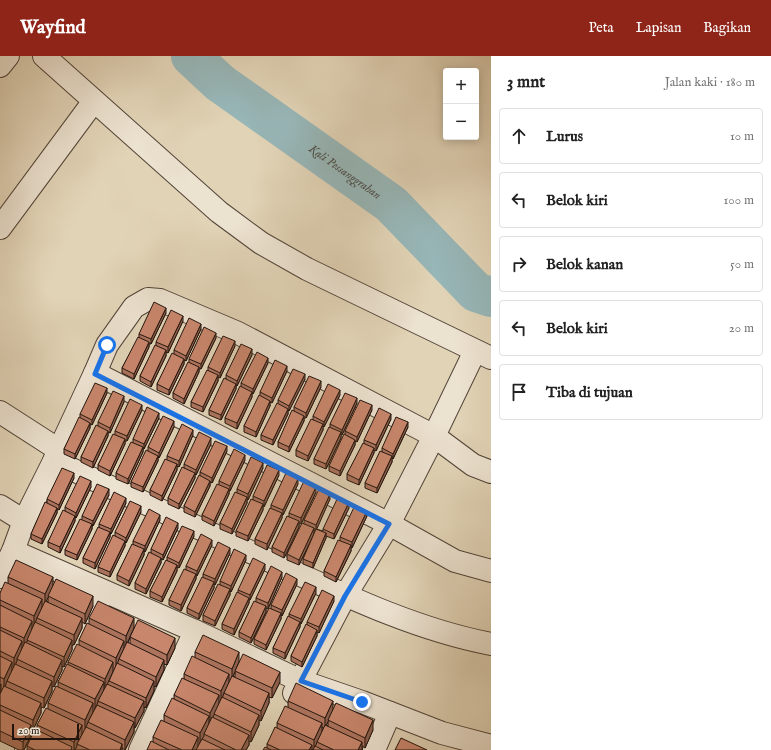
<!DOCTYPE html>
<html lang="id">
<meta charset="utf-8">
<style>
body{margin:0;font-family:"IM FELL English",serif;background:#f2f2f2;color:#222}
.controls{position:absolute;right:12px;top:12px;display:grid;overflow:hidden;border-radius:4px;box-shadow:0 2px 10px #0003}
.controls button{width:36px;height:36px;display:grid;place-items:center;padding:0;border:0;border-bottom:1px solid #e0e0e0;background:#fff;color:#222;font:20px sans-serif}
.scale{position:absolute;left:12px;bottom:10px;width:67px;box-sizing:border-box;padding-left:4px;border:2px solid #23150e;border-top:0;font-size:11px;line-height:14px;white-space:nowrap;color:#23150e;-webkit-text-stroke:3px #ece2d0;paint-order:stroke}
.stop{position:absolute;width:12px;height:12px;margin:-9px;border:3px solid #1a73e8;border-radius:50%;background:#fff}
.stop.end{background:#1a73e8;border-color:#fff;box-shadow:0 1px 4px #0008}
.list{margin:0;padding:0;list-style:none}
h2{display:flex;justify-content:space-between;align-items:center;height:52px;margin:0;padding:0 16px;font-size:17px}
h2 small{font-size:13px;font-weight:400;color:#767676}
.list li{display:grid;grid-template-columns:26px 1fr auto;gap:12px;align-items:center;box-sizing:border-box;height:56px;margin:0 8px 8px;padding:0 8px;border:1px solid #e0e0e0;border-radius:4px}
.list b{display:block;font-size:15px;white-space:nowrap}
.list em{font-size:13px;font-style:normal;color:#767676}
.icon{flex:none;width:22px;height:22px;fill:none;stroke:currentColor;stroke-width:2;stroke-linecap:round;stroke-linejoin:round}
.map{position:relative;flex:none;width:491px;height:694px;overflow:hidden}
header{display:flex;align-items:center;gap:24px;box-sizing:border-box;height:56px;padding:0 20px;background:#8f2418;color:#fff}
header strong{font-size:19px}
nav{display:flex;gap:22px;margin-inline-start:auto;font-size:14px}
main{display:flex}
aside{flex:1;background:#fff}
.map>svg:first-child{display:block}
</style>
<header>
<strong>Wayfind</strong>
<nav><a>Peta</a><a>Lapisan</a><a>Bagikan</a></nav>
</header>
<main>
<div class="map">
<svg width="491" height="694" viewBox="0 0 491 694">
<rect width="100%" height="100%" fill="#e1d3b6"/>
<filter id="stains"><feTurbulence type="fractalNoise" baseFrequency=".005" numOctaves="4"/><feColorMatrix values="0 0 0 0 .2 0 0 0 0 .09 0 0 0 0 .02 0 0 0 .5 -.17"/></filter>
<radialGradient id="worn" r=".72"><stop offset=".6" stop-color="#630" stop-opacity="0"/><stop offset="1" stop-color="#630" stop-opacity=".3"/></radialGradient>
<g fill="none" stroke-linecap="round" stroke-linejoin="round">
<!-- river -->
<path stroke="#97b6b7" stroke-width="40" id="s1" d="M 191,0 L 220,27 L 391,148 L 476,236 L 491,241"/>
<defs>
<g id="minor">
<polyline points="44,0 219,156 261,187 307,213 491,302"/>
<polyline points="0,10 8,0"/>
<polyline points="0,172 94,45"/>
<polyline points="95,317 389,468 455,505 491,515"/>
<polyline points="0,356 59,394"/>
<path d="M 54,405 C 126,438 197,471 268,504 C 340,537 413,573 491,588"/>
<polyline points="0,450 24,465"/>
<polyline points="13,495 195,575 301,625 362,646 442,677 491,690"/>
<polyline points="0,521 13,495 24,465 54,405 95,317 107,289 134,251 148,243 160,244 238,277 434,380 473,409 491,416"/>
<polyline points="294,637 345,540 389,468 434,380 475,295"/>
<polyline points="26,694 103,537"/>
<polyline points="140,694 195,575"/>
<polyline points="374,694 390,657"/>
</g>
</defs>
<!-- minor casing -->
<use href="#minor" stroke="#524438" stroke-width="24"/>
<!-- minor -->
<use href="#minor" stroke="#ece2d0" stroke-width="22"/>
</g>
<!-- wall -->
<g fill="#ac735d" stroke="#23150e" fill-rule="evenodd">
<polygon points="166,257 151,288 149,288 149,291 134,323 122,317 122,312 139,281 139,278"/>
<polygon points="183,265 168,297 166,296 166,300 151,331 140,325 140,320 156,289 156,286"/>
<polygon points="201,273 186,305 184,304 184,308 169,339 157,334 157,328 174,298 174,294"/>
<polygon points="216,282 201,313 199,313 199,316 184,348 173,342 173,337 189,306 189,303"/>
<polygon points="235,290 220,322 218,321 218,325 203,356 191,351 191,346 208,315 208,311"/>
<polygon points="252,299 237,330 236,330 236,333 221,364 209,359 209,354 226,323 226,319"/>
<polygon points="268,307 253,338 252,337 252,341 237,373 225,367 225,362 241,331 241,327"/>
<polygon points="287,315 272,347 270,346 270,350 256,381 244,376 244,370 260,339 260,336"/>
<polygon points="305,323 289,355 288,354 288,358 273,389 261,384 261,379 278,348 278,344"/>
<polygon points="321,331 306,362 304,362 304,365 289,396 278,391 278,386 294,355 294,351"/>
<polygon points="107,337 92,369 90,368 90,372 75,403 64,398 64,393 80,362 80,358"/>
<polygon points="340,339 324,371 323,370 323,374 308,405 296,400 296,394 313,364 313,360"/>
<polygon points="124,346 110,377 108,376 108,380 93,412 81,406 81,401 98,370 98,366"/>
<polygon points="357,347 342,379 341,378 341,382 326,413 314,408 314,403 330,372 330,368"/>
<polygon points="142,354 127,385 125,385 125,388 110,420 98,414 98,409 115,378 115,375"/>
<polygon points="372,354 357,386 355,385 355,389 340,420 329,415 329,410 345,379 345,375"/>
<polygon points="159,362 144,393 143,393 143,396 128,428 116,423 116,417 133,386 133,383"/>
<polygon points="391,363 376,395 374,394 374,397 359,429 347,424 347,418 364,387 364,384"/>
<polygon points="174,371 159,402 158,401 158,405 143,436 131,431 131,426 148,395 148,391"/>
<polygon points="408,371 393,403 392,402 392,406 377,437 365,432 365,427 382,396 382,392"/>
<polygon points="193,379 179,411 177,410 177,414 162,445 150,439 150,434 167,403 167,400"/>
<polygon points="211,388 196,419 195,418 195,422 179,453 168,448 168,442 184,412 184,408"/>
<polygon points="227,395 212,427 210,426 210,430 195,461 184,456 184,450 200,420 200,416"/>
<polygon points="245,404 230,435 229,435 229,438 214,470 202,464 202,459 219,428 219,425"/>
<polygon points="263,412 248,444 247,443 247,447 232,478 220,473 220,467 237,437 237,433"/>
<polygon points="279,419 264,451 263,450 263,454 248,485 236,480 236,475 253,444 253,440"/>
<polygon points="74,422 59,454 57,453 57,457 42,488 31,483 31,478 47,447 47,443"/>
<polygon points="298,428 283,459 282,459 282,462 267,494 255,488 255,483 271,452 271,449"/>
<polygon points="91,431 76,462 75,461 75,465 60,497 48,491 48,486 65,455 65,451"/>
<polygon points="316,436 301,468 299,467 299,471 284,502 272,496 272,491 289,460 289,457"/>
<polygon points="109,439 93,470 92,470 92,473 77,504 65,499 65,494 82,463 82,460"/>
<polygon points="330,443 316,473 323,475 323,473 349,452 334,483 326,480 326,482 313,512 303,508 303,503 316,475 314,474 314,478 299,509 287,504 287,498 304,467 304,464"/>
<polygon points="126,447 111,478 110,478 110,481 95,513 83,507 83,502 99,471 99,468"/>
<polygon points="141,456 126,487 125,486 125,490 110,521 98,516 98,511 115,480 115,476"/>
<polygon points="367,460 352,492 351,491 351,495 336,526 324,520 324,515 340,484 340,481"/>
<polygon points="160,464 145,496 144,495 144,499 129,530 117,524 117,519 133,488 133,485"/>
<polygon points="178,472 163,504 161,503 161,507 146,538 135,533 135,527 151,497 151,493"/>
<polygon points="194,480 179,512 177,511 177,515 162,546 150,541 150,535 167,505 167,501"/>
<polygon points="212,489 197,520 196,520 196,523 181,555 169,549 169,544 186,513 186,510"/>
<polygon points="230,497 215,529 214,528 214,532 199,563 187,557 187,552 203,522 203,518"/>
<polygon points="246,504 231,536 230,535 230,539 215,570 203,565 203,559 220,529 220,525"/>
<polygon points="265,513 250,544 249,544 249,547 234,579 222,573 222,568 238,537 238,534"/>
<path d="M 8,521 L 53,530 L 93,550 L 85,568 L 82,566 L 82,572 L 74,589 L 72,589 L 72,594 L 64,611 L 62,610 L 62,614 L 54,631 L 52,630 L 52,635 L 44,652 L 41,651 L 41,657 L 33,674 L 31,673 L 31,679 L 24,694 L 19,694 L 0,685 L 0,537 L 8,527 ZM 48,541 L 48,546 L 46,545 Z"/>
<polygon points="282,521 268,553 266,552 266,556 251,587 239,581 239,576 256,545 256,542"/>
<polygon points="297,528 282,560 281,559 281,563 266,594 254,588 254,583 271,553 271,549"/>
<polygon points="316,537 301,568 300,568 300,571 285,603 273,597 273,592 289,561 289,558"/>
<polygon points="334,545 319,577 317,576 317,580 302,611 291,605 291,600 307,569 307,566"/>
<path d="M 89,562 L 134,572 L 175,592 L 167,609 L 164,608 L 164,614 L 156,631 L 154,630 L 154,635 L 146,652 L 144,651 L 144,655 L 135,672 L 134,672 L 134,676 L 125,694 L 122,692 L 122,694 L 27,694 L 27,690 L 37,674 L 37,669 L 48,653 L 48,647 L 58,630 L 58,626 L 68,609 L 68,606 L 79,589 L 79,584 L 89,568 ZM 130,582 L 130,588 L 128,586 Z"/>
<path d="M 195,596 L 239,606 L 280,626 L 272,642 L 269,641 L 269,647 L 261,665 L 259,664 L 259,669 L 251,686 L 249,685 L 249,689 L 246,694 L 147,694 L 153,687 L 153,681 L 164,665 L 164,659 L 174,643 L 174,639 L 184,623 L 184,618 L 195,602 ZM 235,616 L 235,621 L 233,620 Z"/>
<path d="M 288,645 L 333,654 L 373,674 L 365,692 L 362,690 L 362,694 L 313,694 L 312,693 L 312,694 L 263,694 L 267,692 L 267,688 L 277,672 L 277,667 L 288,651 ZM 328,665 L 328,670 L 326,669 ZM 322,671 L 324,672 L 322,676 Z"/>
</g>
<!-- shaded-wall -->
<g fill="#8c5e4c" stroke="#23150e">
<polygon points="166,252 166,257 151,288 151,283"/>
<polygon points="183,260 183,265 168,297 168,291"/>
<polygon points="201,268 201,273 186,305 186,300"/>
<polygon points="216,277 216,282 201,313 201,308"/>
<polygon points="235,285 235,290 220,322 220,317"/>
<polygon points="149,286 149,291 134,323 134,318"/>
<polygon points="252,293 252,299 237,330 237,325"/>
<polygon points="166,294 166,300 151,331 151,326"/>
<polygon points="268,302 268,307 253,338 253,333"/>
<polygon points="184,303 184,308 169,339 169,334"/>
<polygon points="287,310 287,315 272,347 272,342"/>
<polygon points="199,311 199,316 184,348 184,343"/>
<polygon points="305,318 305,323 289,355 289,350"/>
<polygon points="218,319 218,325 203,356 203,351"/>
<polygon points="321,325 321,331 306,362 306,357"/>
<polygon points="236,328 236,333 221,364 221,359"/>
<polygon points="107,332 107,337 92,369 92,364"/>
<polygon points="340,334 340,339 324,371 324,366"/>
<polygon points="252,336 252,341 237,373 237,367"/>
<polygon points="124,340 124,346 110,377 110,372"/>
<polygon points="357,342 357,347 342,379 342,374"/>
<polygon points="270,345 270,350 256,381 256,376"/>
<polygon points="142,349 142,354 127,385 127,380"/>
<polygon points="372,349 372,354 357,386 357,381"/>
<polygon points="288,353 288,358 273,389 273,384"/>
<polygon points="159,357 159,362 144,393 144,388"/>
<polygon points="391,358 391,363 376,395 376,389"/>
<polygon points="304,360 304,365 289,396 289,391"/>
<polygon points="174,365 174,371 159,402 159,397"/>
<polygon points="408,366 408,371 393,403 393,398"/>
<polygon points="90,367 90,372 75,403 75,398"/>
<polygon points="323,368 323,374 308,405 308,400"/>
<polygon points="193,374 193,379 179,411 179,405"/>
<polygon points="108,375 108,380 93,412 93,406"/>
<polygon points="341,376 341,382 326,413 326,408"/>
<polygon points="211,382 211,388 196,419 196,414"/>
<polygon points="125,383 125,388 110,420 110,415"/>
<polygon points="355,384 355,389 340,420 340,415"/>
<polygon points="227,390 227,395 212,427 212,422"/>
<polygon points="143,391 143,396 128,428 128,423"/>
<polygon points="374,392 374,397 359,429 359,424"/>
<polygon points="245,399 245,404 230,435 230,430"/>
<polygon points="158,400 158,405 143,436 143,431"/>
<polygon points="392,400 392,406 377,437 377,432"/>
<polygon points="263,407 263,412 248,444 248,438"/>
<polygon points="177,408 177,414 162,445 162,440"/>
<polygon points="279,414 279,419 264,451 264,445"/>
<polygon points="74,417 74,422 59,454 59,449"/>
<polygon points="195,417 195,422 179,453 179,448"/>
<polygon points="298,423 298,428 283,459 283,454"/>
<polygon points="91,425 91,431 76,462 76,457"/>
<polygon points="210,425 210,430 195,461 195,456"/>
<polygon points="316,431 316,436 301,468 301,462"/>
<polygon points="109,433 109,439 93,470 93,465"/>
<polygon points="229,433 229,438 214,470 214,465"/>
<polygon points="330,438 330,443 316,475 316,469"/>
<polygon points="247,441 247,447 232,478 232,473"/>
<polygon points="126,442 126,447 111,478 111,473"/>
<polygon points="349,446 349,452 334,483 334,478"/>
<polygon points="263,448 263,454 248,485 248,480"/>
<polygon points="141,450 141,456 126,487 126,482"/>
<polygon points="57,452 57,457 42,488 42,483"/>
<polygon points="367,455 367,460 352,492 352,486"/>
<polygon points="282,457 282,462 267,494 267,488"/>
<polygon points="160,459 160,464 145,496 145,490"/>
<polygon points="75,460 75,465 60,497 60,491"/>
<polygon points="299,465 299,471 284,502 284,497"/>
<polygon points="178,467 178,472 163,504 163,499"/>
<polygon points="92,468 92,473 77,504 77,499"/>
<polygon points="314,472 314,478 299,509 299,504"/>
<polygon points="194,475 194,480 179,512 179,507"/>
<polygon points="110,476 110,481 95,513 95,507"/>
<polygon points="326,477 326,482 313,512 313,507"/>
<polygon points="212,484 212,489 197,520 197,515"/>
<polygon points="125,485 125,490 110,521 110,516"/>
<polygon points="351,489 351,495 336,526 336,521"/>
<polygon points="230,492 230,497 215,529 215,523"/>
<polygon points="144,493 144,499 129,530 129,525"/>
<polygon points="246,499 246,504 231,536 231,530"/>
<polygon points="161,502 161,507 146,538 146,533"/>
<polygon points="265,508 265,513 250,544 250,539"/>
<polygon points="177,509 177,515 162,546 162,541"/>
<polygon points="282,516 282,521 268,553 268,547"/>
<polygon points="196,518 196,523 181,555 181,549"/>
<polygon points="53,521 53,531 45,548 45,538"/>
<polygon points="297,523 297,528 282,560 282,554"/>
<polygon points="214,526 214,532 199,563 199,558"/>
<polygon points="316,531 316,537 301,568 301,563"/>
<polygon points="230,533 230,539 215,570 215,565"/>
<polygon points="93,540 93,550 85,568 85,558"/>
<polygon points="334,540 334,545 319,577 319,571"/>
<polygon points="249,542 249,547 234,579 234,573"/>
<polygon points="42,543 42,553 37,562 34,570 34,560"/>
<polygon points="266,550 266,556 251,587 251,582"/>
<polygon points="281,557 281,563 266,594 266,589"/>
<polygon points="82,562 82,572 74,589 74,579"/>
<polygon points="134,562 134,572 126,590 126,580"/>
<polygon points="32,565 32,575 24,592 24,582"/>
<polygon points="300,566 300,571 285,603 285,597"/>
<polygon points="317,574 317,580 302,611 302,606"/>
<polygon points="175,582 175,592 167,609 167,599"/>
<polygon points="72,584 72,594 64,611 64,601"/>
<polygon points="22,585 22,595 17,603 17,605 14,612 14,602"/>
<polygon points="124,585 124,595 119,603 116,612 116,602"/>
<polygon points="239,596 239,606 232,623 232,613"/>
<polygon points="62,604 62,614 54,631 54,621"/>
<polygon points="164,604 164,614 156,631 156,621"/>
<polygon points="12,606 12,616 7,625 4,633 4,623"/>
<polygon points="113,606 113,616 105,633 105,623"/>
<polygon points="280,616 280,626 272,642 272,632"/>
<polygon points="229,618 229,628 224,637 221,646 221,635"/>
<polygon points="52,625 52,635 44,652 44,642"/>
<polygon points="154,625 154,635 146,652 146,642"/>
<polygon points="104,626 104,636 98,645 98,646 95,653 95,643"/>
<polygon points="1,628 1,638 0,640 0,630"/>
<polygon points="269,637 269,647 261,665 261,655"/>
<polygon points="219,639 219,649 210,667 210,657"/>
<polygon points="144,645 144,655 135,672 135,662"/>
<polygon points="333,645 333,655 325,672 325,662"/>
<polygon points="41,647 41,657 33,674 33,664"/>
<polygon points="93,647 93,657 88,666 85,674 85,664"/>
<polygon points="259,659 259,669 251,686 251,676"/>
<polygon points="209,660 209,670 204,678 204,680 200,687 200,677"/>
<polygon points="373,664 373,674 365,692 365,682"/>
<polygon points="134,666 134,676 125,694 125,684"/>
<polygon points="322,667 322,677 317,686 314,694 314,684"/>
<polygon points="31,669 31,679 24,694 23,694 23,686"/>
<polygon points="82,669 82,679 77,688 77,690 75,694 74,694 74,686"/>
<polygon points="249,679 249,689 246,694 241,694"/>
<polygon points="198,681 198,691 197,694 192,694"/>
<polygon points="362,686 362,694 358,694"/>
<polygon points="122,688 122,694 120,694"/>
<polygon points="312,689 312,694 309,694"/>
</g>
<!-- building -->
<g fill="#c8866c" stroke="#23150e">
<polygon points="154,246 166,252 151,283 139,278"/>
<polygon points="171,254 183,260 168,291 156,286"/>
<polygon points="189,262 201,268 186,300 174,294"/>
<polygon points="204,271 216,277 201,308 189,303"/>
<polygon points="223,280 235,285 220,317 208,311"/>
<polygon points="138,281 149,286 134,318 122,312"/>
<polygon points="241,288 252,293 237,325 226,319"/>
<polygon points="155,289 166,294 151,326 140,320"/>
<polygon points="257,296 268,302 253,333 241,327"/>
<polygon points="172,297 184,303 169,334 157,328"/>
<polygon points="275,304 287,310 272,342 260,336"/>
<polygon points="188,306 199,311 184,343 173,337"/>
<polygon points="293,313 305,318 289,350 278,344"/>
<polygon points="207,314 218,319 203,351 191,346"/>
<polygon points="309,320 321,325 306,357 294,351"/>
<polygon points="224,322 236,328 221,359 209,354"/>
<polygon points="95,327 107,332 92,364 80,358"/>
<polygon points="328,328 340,334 324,366 313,360"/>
<polygon points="240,330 252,336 237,367 225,362"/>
<polygon points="113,335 124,340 110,372 98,366"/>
<polygon points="345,337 357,342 342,374 330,368"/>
<polygon points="259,339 270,345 256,376 244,370"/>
<polygon points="130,343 142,349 127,380 115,375"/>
<polygon points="360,344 372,349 357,381 345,375"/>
<polygon points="277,347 288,353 273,384 261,379"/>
<polygon points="147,351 159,357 144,388 133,383"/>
<polygon points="379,352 391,358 376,389 364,384"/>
<polygon points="292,354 304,360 289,391 278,386"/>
<polygon points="163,360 174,365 159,397 148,391"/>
<polygon points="79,361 90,367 75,398 64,393"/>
<polygon points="396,361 408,366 393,398 382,392"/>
<polygon points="311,363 323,368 308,400 296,394"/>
<polygon points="182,368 193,374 179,405 167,400"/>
<polygon points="96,369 108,375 93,406 81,401"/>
<polygon points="329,371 341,376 326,408 314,403"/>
<polygon points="199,376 211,382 196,414 184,408"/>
<polygon points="113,378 125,383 110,415 98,409"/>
<polygon points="344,378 355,384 340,415 329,410"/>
<polygon points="215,385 227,390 212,422 200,416"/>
<polygon points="131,386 143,391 128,423 116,417"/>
<polygon points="363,387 374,392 359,424 347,418"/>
<polygon points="234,393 245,399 230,430 219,425"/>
<polygon points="146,394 158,400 143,431 131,426"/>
<polygon points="380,395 392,400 377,432 365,427"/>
<polygon points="251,401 263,407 248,438 237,433"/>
<polygon points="165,403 177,408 162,440 150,434"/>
<polygon points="267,409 279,414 264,445 253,440"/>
<polygon points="182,411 195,417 179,448 168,442"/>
<polygon points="62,412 74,417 59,449 47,443"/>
<polygon points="286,417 298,423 283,454 271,449"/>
<polygon points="199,419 210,425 195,456 184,450"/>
<polygon points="80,420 91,425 76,457 65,451"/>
<polygon points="304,425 316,431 301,462 289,457"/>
<polygon points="97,428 109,433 93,465 82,460"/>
<polygon points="217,428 229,433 214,465 202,459"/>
<polygon points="319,433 330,438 316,469 304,464"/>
<polygon points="114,436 126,442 111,473 99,468"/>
<polygon points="235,436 247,441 232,473 220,467"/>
<polygon points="338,441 349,446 334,478 323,473"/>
<polygon points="251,443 263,448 248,480 236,475"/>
<polygon points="130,445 141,450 126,482 115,476"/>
<polygon points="45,446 57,452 42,483 31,478"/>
<polygon points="355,449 367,455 352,486 340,481"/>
<polygon points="270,452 282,457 267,488 255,483"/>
<polygon points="149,453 160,459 145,490 133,485"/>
<polygon points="63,454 75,460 60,491 48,486"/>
<polygon points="287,460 299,465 284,497 272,491"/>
<polygon points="166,461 178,467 163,499 151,493"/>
<polygon points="80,463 92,468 77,499 65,494"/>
<polygon points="302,467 314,472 299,504 287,498"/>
<polygon points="182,470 194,475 179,507 167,501"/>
<polygon points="98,471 110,476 95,507 83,502"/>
<polygon points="316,473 326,477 313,507 303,503"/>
<polygon points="201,478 212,484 197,515 186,510"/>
<polygon points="113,479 125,485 110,516 98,511"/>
<polygon points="338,484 351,489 336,521 324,515"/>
<polygon points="218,486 230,492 215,523 203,518"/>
<polygon points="132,488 144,493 129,525 117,519"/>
<polygon points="234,493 246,499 231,530 220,525"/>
<polygon points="149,496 161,502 146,533 135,527"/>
<polygon points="253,502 265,508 250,539 238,534"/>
<polygon points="16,504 53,521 45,538 8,521"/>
<polygon points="166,504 177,509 162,541 150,535"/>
<polygon points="271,510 282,516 268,547 256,542"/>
<polygon points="184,513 196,518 181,549 169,544"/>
<polygon points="286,517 297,523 282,554 271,549"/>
<polygon points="202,521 214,526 199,558 187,552"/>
<polygon points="56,523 93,540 85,558 48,540"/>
<polygon points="5,526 42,543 34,560 0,544 0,537"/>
<polygon points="305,526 316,531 301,563 289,558"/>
<polygon points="218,528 230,533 215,565 203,559"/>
<polygon points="322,534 334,540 319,571 307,566"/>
<polygon points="237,536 249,542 234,573 222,568"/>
<polygon points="45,545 82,562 74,579 37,562"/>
<polygon points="98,545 134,562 126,580 89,562"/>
<polygon points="254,545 266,550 251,582 239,576"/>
<polygon points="0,549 32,565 24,582 0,571"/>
<polygon points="269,552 281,557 266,589 254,583"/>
<polygon points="288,560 300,566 285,597 273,592"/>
<polygon points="138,564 175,582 167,599 130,581"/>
<polygon points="35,566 72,584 64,601 27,584"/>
<polygon points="87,567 124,585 116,602 79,584"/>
<polygon points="306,568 317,574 302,606 291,600"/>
<polygon points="0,574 22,585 14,602 0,595"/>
<polygon points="203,579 239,596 232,613 195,596"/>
<polygon points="25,586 62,604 54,621 17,603"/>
<polygon points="127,586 164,604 156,621 119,603"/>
<polygon points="77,588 113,606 105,623 68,606"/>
<polygon points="243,598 280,616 272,632 235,615"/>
<polygon points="0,600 12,606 4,623 0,621"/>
<polygon points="192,600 229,618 221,635 184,618"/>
<polygon points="117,607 154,625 146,642 109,625"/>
<polygon points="15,608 52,625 44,642 7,625"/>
<polygon points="67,608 104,626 95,643 58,626"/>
<polygon points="232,620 269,637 261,655 224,637"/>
<polygon points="182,622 219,639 210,657 174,639"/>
<polygon points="296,627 333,645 325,662 288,645"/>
<polygon points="107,628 144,645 135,662 98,645"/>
<polygon points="4,630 41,647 33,664 0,649 0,638"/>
<polygon points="56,630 93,647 85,664 48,647"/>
<polygon points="222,641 259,659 251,676 214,658"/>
<polygon points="172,642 209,660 200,677 164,659"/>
<polygon points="336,647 373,664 365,682 328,664"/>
<polygon points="97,649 134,666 125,684 88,666"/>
<polygon points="285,650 322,667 314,684 277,667"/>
<polygon points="46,652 82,669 74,686 37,669"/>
<polygon points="0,654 31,669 23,686 0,675"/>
<polygon points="212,661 249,679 241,694 236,694 204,678"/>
<polygon points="161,664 198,681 192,694 182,694 153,681"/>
<polygon points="325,669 362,686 358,694 334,694 317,686"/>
<polygon points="86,671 122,688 120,694 90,694 77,688"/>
<polygon points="275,671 312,689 309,694 280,694 267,688"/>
<polygon points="35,673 72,691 71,694 35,694 27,690"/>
<polygon points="401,682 427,694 395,694"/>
<polygon points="202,683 225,694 196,694"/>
<polygon points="151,685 169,694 147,694"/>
<polygon points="315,690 323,694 313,694"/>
<polygon points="265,691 271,694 263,694"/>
</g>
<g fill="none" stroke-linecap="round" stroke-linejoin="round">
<!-- route -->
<polyline stroke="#1a73e8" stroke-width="5" points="107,289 95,318 389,468 345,540 301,625 362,646"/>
</g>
<g text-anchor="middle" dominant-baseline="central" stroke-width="3.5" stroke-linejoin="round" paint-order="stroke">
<!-- water labels -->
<g font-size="12" font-style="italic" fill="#4c4d49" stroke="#ece2d0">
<text stroke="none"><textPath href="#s1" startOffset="193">Kali Pessanggrahan</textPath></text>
</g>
</g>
<rect width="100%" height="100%" filter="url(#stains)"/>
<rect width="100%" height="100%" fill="url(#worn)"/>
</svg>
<div class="controls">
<button>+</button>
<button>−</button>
</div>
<div class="scale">20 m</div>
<div class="stop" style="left:107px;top:289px"></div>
<div class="stop end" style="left:362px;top:646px"></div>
</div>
<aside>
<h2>3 mnt<small>Jalan kaki · 180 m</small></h2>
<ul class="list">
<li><svg class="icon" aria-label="ahead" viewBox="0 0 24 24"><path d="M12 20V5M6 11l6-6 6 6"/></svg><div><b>Lurus</b></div><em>10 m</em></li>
<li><svg class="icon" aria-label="left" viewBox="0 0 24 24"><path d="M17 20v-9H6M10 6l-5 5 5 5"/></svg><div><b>Belok kiri</b></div><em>100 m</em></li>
<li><svg class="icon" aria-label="right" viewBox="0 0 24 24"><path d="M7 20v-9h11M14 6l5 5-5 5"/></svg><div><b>Belok kanan</b></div><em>50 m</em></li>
<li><svg class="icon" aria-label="left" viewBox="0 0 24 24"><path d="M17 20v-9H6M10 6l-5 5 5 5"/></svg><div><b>Belok kiri</b></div><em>20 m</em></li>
<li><svg class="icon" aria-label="arrive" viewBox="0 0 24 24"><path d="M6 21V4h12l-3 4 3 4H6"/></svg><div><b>Tiba di tujuan</b></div></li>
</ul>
</aside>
</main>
